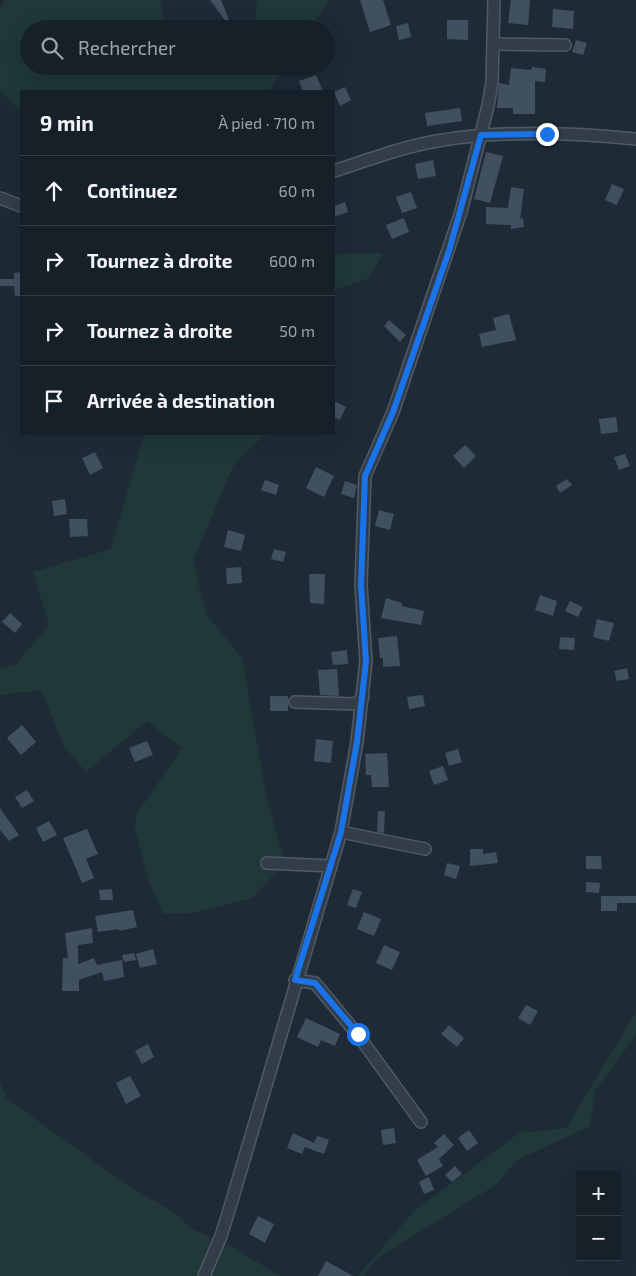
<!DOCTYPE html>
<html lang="fr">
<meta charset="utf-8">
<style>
body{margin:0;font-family:"Exo 2",sans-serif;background:#1f2831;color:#f1f3f6}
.controls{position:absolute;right:15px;bottom:15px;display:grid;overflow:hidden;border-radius:0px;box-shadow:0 5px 20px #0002}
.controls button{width:45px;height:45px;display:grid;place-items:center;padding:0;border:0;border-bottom:1px solid #353e46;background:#162029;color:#f1f3f6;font:25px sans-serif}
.stop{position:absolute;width:15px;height:15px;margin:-11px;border:4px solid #1a73e8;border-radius:50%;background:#fff}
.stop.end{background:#1a73e8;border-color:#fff;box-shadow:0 1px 5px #0008}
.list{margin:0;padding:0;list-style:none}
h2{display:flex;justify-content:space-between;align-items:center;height:65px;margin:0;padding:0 20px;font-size:21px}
h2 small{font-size:16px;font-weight:400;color:#9ea3a8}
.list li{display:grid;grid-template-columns:32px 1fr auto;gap:15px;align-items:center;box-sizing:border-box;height:70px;padding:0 20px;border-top:1px solid #353e46}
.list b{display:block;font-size:19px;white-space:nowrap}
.list em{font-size:16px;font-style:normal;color:#9ea3a8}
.icon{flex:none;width:28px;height:28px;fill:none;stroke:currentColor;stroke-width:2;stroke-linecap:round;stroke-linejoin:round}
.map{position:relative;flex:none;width:636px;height:1276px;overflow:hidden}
.search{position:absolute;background:#162029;box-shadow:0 5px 20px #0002;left:20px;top:20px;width:315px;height:55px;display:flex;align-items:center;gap:12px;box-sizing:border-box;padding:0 18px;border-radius:28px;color:#9ea3a8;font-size:19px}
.panel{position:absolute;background:#162029;box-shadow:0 5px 20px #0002;left:20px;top:90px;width:315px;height:345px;border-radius:0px}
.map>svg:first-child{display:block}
</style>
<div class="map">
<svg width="636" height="1276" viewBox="0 0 636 1276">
<rect width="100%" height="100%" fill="#1e2b37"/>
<!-- green -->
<g fill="#203838">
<polygon points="5,0 160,0 162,13 170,29 29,29 29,66 285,66 269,91 21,91 21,112 0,90 0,8"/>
<polygon points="258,0 330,0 309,29 254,29"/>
<polygon points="383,253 369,278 334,290 334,254"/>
<polygon points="144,434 266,434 234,464 193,561 206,614 242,658 267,800 285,863 252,898 193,913 163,914 150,884 135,830 136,815 182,748 147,721 86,772 64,746 41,690 0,695 0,669 15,665 49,625 33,572 111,549"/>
<polygon points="636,1012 636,1035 595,1091 590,1126 518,1160 494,1186 377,1258 364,1276 358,1276 414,1211 519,1133 566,1128"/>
<polygon points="0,1083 6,1098 130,1187 175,1213 192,1229 233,1247 280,1276 0,1276"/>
</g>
<!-- building -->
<g fill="#415060">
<polygon points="210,0 221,0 230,22 227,23"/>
<polygon points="360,0 383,0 391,25 370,32"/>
<polygon points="511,0 530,0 528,25 508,23"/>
<polygon points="553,9 574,11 573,29 552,27"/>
<polygon points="447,20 468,20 468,40 447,39"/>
<polygon points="408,23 411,37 399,40 396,26"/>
<polygon points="576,40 587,43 583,55 572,52"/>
<polygon points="532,67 546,69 545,82 535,81 535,114 513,114 513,108 497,108 499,83 509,85 511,68 531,70"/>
<polygon points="316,75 323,91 303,91 299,81"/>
<polygon points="345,87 351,100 340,106 334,92"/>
<polygon points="460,108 462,121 427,126 425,113"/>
<polygon points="486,152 503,156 490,203 474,199"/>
<polygon points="433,160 436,176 418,179 415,164"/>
<polygon points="612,184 624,189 617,205 605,200"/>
<polygon points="511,187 524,189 520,219 523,218 524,227 511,229 511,225 486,224 486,207 508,208"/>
<polygon points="411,192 417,208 402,213 396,197"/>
<polygon points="345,202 348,212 334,217 334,206"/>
<polygon points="404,218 409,232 392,239 386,225"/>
<polygon points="21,272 21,296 15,296 14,286 0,286 0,279 14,279 14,273"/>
<polygon points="509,314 516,340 482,347 479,334 496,330 493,318"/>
<polygon points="389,320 406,335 400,342 384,326"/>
<polygon points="334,401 346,407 340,420 334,417"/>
<polygon points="616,417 618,432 601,434 599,419"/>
<polygon points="465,445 476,456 464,468 453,456"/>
<polygon points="95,452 103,468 90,475 82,458"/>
<polygon points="625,454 630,466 619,470 614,457"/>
<polygon points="316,467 334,476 324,497 306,488"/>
<polygon points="567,479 572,485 560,493 556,486"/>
<polygon points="265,480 279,485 276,495 261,490"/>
<polygon points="345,481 357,485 354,498 341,494"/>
<polygon points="65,499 67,514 54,516 52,501"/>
<polygon points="379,510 394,514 390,530 375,526"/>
<polygon points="69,519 87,519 88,536 70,537"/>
<polygon points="228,530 245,535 241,551 224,547"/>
<polygon points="274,549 286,552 283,562 271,559"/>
<polygon points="241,567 242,583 227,584 226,568"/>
<polygon points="309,574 325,574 324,604 310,603"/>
<polygon points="540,595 557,601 553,616 535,610"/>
<polygon points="386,598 402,603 402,606 424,611 421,625 381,618"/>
<polygon points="570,601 583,607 578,617 565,611"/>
<polygon points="10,613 22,624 15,633 2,622"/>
<polygon points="597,619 614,623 609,641 593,637"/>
<polygon points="397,636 400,666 383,667 383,658 380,658 378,638"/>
<polygon points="560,637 575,638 574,650 559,649"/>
<polygon points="347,650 348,664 333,665 331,652"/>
<polygon points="627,668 629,679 617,681 614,671"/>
<polygon points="337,669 339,696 320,695 318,670"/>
<polygon points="423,695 425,706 409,709 407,697"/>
<rect x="270" y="696" width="18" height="15"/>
<polygon points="22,725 36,742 21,755 7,738"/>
<polygon points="316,739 333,741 331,763 314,761"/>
<polygon points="147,741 153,755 135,762 129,748"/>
<polygon points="458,749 462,762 449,766 445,753"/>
<polygon points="387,753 389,787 372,787 371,775 366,775 365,754"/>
<polygon points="443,766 448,780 434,785 429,771"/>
<polygon points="27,790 34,801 22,808 15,797"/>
<polygon points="0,808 19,835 9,841 0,830"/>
<polygon points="378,811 385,811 384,833 377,832"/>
<polygon points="49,821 57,835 43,842 36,828"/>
<polygon points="87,829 98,854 86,859 94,878 82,883 63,838"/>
<polygon points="470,849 483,849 483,854 496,852 498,863 470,866"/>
<polygon points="586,856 601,856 602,869 586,869"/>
<polygon points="447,863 460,866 456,879 444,875"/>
<polygon points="586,882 600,883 599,893 586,892"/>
<polygon points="112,889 113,900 100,900 99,890"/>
<polygon points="353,889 362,892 356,908 347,905"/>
<polygon points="601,896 636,896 636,903 617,903 617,911 601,911"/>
<polygon points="133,910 137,927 119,931 119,929 98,932 95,916"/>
<polygon points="364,912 381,919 374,936 357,929"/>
<polygon points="92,928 93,943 78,945 78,964 94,958 97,965 122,960 124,977 104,981 102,972 79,980 79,991 62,991 63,958 68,958 65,933"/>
<polygon points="384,945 400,952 392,970 376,963"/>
<polygon points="153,949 157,964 140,968 136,954"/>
<polygon points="134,953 136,960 124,962 122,955"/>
<polygon points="526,1005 538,1011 530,1025 518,1018"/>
<polygon points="306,1018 340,1034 335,1046 321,1040 318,1047 297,1037"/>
<polygon points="449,1025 464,1038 457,1047 441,1034"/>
<polygon points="148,1044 154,1057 142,1064 135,1051"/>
<polygon points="130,1076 141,1096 126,1104 116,1083"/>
<polygon points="394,1128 396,1143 383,1145 381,1130"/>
<polygon points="469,1130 478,1143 467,1151 458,1138"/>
<polygon points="293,1133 314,1143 317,1136 329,1140 324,1154 305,1147 302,1154 287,1148"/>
<polygon points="444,1134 454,1145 439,1159 443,1166 426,1176 417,1160 438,1147 434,1143"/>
<polygon points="455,1166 462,1174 452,1182 445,1175"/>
<polygon points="429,1177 434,1190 424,1194 419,1182"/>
<polygon points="258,1216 274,1224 265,1243 249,1234"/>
<polygon points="326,1261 353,1276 318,1276"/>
</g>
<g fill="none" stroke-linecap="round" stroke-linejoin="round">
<defs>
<g id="minor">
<polyline points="494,44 565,45"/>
<path d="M 334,171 C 368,160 402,147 437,141 C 498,130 575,133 636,139"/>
<polyline points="0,198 21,206"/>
<polyline points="295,702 356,704 363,697"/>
<polyline points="341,832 425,849"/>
<polyline points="267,863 331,866"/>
<polyline points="295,980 315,983 358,1035 421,1122"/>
<polyline points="204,1276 221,1236 230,1207 341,832 357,742 366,661 361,585 365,476 393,412 461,212 488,106 492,82 494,0"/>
</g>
</defs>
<!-- minor casing -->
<use href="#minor" stroke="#4f5a66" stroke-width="14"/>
<!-- minor -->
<use href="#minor" stroke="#323d48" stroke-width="11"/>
</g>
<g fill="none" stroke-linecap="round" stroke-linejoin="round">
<!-- route -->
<polyline stroke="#1a73e8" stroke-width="6" points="358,1034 315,983 295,980 341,832 357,742 366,661 361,585 365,476 393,412 449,251 481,135 547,134"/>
</g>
</svg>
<div class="controls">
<button>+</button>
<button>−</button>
</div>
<div class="stop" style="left:358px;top:1034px"></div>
<div class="stop end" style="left:547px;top:134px"></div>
<div class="search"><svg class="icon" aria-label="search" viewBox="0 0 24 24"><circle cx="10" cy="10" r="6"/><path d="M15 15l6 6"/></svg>Rechercher</div>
<section class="panel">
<h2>9 min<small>À pied · 710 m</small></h2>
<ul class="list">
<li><svg class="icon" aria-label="ahead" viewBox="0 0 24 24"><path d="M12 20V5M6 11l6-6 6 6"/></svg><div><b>Continuez</b></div><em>60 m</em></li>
<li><svg class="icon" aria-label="right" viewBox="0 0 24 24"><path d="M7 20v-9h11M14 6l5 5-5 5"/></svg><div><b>Tournez à droite</b></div><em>600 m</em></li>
<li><svg class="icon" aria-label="right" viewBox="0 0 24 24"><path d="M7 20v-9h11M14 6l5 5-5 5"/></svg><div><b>Tournez à droite</b></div><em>50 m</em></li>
<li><svg class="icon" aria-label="arrive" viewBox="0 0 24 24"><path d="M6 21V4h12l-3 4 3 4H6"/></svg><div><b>Arrivée à destination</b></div></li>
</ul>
</section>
</div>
